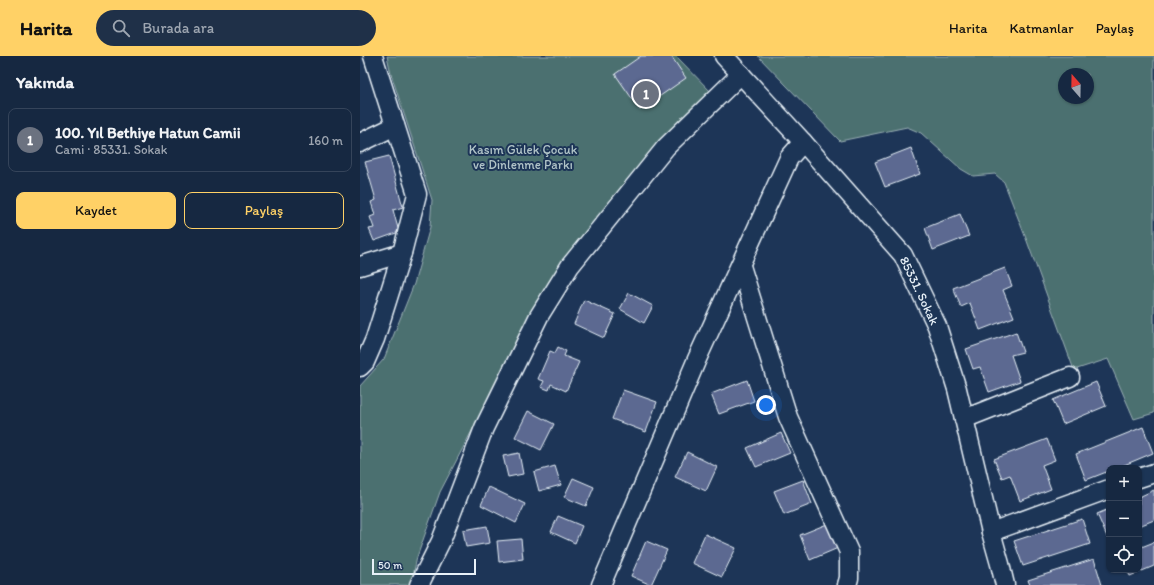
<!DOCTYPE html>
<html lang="tr">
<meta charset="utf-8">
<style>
body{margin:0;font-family:Itim,sans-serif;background:#1f3048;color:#f1f3f6}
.controls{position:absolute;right:12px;bottom:12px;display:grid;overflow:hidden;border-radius:8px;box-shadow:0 1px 3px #0004}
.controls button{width:36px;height:36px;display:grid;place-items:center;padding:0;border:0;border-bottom:1px solid #35445a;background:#162841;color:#f1f3f6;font:20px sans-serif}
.compass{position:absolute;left:698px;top:12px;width:36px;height:36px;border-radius:50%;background:#162841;box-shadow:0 1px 3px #0004;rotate:340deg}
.scale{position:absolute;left:12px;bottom:10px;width:104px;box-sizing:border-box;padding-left:4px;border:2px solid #e8f1f8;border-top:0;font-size:11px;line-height:14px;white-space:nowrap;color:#e8f1f8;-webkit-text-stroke:3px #1d3557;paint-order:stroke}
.you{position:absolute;left:406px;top:349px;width:14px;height:14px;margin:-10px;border:3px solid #fff;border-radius:50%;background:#1a73e8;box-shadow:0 0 0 6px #1a73e833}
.badge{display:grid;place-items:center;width:26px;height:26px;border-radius:50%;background:#ffd166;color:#fff;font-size:13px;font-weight:700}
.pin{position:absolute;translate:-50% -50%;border:2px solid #fff;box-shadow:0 1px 4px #0006}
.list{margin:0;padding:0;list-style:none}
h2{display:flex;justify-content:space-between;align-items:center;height:52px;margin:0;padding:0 16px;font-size:17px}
h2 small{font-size:13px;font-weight:400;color:#9ea6b1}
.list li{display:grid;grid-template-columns:26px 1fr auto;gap:12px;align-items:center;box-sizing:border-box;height:64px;margin:0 8px 8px;padding:0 8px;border:1px solid #35445a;border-radius:8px}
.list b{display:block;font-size:15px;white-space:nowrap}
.list p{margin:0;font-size:13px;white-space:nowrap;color:#9ea6b1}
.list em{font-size:13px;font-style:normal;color:#9ea6b1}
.actions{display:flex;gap:8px;padding:12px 16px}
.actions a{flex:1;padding:9px 0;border:1px solid #ffd166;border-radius:8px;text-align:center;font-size:14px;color:#ffd166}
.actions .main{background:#ffd166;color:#111}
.icon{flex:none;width:22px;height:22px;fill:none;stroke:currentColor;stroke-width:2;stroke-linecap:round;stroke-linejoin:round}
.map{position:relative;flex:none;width:794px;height:529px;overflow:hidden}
header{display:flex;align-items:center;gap:24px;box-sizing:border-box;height:56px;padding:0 20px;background:#ffd166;color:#111}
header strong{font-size:19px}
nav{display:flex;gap:22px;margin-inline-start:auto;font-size:14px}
.search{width:280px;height:36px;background:#1f3048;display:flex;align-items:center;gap:10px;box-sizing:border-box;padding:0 14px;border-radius:22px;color:#9ea6b1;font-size:15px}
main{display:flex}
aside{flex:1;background:#162841}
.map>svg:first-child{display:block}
</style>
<header>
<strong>Harita</strong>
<div class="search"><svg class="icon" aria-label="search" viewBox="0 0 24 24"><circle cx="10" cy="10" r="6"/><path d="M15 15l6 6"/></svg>Burada ara</div>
<nav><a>Harita</a><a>Katmanlar</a><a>Paylaş</a></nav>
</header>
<main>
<aside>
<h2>Yakında<small></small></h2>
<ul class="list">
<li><span class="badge" style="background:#6b7280">1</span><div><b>100. Yıl Bethiye Hatun Camii</b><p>Cami · 85331. Sokak</p></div><em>160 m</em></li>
</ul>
<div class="actions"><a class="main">Kaydet</a><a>Paylaş</a></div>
</aside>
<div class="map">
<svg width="794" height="529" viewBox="0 0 794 529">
<rect width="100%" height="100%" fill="#1d3557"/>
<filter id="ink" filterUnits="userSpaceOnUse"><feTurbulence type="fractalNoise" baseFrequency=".025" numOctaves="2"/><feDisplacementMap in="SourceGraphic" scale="8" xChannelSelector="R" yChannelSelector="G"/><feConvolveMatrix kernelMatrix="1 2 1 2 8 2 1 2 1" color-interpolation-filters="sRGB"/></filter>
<g filter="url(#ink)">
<!-- green -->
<g fill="#4c6f70" stroke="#9ab0b4" fill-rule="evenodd">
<polygon points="27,0 316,0 353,38 289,100 142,317 80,436 57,501 51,529 0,529 0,330 24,303 54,228 70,171 72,144 31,18"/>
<path d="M 398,0 L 794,0 L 794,357 L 774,363 L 748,303 L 714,314 L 667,185 L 644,126 L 635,118 L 613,120 L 601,113 L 561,77 L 547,71 L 480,85 ZM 704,18 L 728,18 L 728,42 L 704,42 Z"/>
</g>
<!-- building -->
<g fill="#5c6991" stroke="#e8f1f8">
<polygon points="281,0 311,0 326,22 280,54 255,18"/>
<polygon points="551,92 560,118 525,131 515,106"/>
<polygon points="29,100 43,151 33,154 39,176 14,185 9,173 14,172 10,161 15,159 11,146 16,144 5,106"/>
<polygon points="600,158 609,180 573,194 565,172"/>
<polygon points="645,212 652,230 643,234 654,261 620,274 610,247 601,251 593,232"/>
<polygon points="269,237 293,250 284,267 260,253"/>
<polygon points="224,244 255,258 244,282 214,268"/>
<polygon points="656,276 663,296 651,299 660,325 629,336 620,311 613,313 606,293"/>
<polygon points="198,291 206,295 204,300 219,306 206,335 191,328 189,334 181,331 184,325 178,323 190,295 195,297"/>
<polygon points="387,324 394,345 359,358 351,338"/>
<polygon points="736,326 746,350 703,368 693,344"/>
<polygon points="263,334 297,346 286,376 252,363"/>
<polygon points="168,355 194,368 181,394 155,381"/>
<polygon points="783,371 793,397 757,412 749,412 749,415 726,424 716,398"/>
<polygon points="421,377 430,397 396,411 387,392"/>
<polygon points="687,383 695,404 682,409 691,433 660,445 650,419 642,422 634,403"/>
<polygon points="327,396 357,411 346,435 315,421"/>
<polygon points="159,397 163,418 148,421 143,400"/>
<polygon points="195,410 201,429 179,435 174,416"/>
<polygon points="213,422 234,431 226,450 204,441"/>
<polygon points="443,424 452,448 424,459 414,435"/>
<polygon points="129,431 165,448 156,467 121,449"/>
<polygon points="794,434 794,464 779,470 779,441"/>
<polygon points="749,453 749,483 748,483 737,458"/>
<polygon points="198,460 222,470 215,487 191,476"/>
<polygon points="722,463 730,488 663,510 654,485"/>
<polygon points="467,468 478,492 450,504 440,479"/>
<polygon points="127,470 130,487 106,491 103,474"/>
<polygon points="345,478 376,492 362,521 332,507"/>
<polygon points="161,483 163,503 139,506 137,485"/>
<polygon points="286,485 307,494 291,529 271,520"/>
<polygon points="794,486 794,510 770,520 767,514 779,514 779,492"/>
<polygon points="734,503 742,529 670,529 668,524"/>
</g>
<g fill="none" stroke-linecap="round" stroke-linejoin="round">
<defs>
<g id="minor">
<path id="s1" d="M 364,0 L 443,86 L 543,199 L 577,270 L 597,333 L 631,476 L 640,508 L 645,529"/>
<polyline points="0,87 35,70"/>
<polyline points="0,210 42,197"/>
<polyline points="381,210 428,361 489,496 489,522 487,529"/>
<polyline points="0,311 5,306 15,283 42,197 57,138 13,0"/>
<polyline points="604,363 710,321"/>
<polyline points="779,422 794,417"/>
<polyline points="631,476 749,433"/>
<polyline points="59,529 81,485 124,372 179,260 210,210 306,91 381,18"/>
<polyline points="241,529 337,303 429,102 443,86"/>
</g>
</defs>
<!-- minor casing -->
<use href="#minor" stroke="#e8f1f8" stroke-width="21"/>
<!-- minor -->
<use href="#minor" stroke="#1d3557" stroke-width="18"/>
</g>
</g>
<g text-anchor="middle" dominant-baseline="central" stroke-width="4" stroke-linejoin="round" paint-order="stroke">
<!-- park labels -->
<g font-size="13" fill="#b1c4c8" stroke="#1d3557">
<text x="163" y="93">Kasım Gülek Çocuk<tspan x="163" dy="15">ve Dinlenme Parkı</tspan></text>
</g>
<!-- street labels -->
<g font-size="13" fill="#e8f1f8" stroke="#1d3557">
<text stroke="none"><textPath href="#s1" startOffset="307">85331. Sokak</textPath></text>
</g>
</g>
</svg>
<div class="controls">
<button>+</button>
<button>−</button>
<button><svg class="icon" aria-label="locate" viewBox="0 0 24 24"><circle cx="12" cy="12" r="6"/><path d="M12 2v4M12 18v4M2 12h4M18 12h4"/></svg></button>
</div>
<svg class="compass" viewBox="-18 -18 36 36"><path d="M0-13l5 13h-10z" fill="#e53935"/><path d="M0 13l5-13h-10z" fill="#9ea6b1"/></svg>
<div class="scale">50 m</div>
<div class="you"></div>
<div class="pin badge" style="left:286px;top:38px;background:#6b7280">1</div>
</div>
</main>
